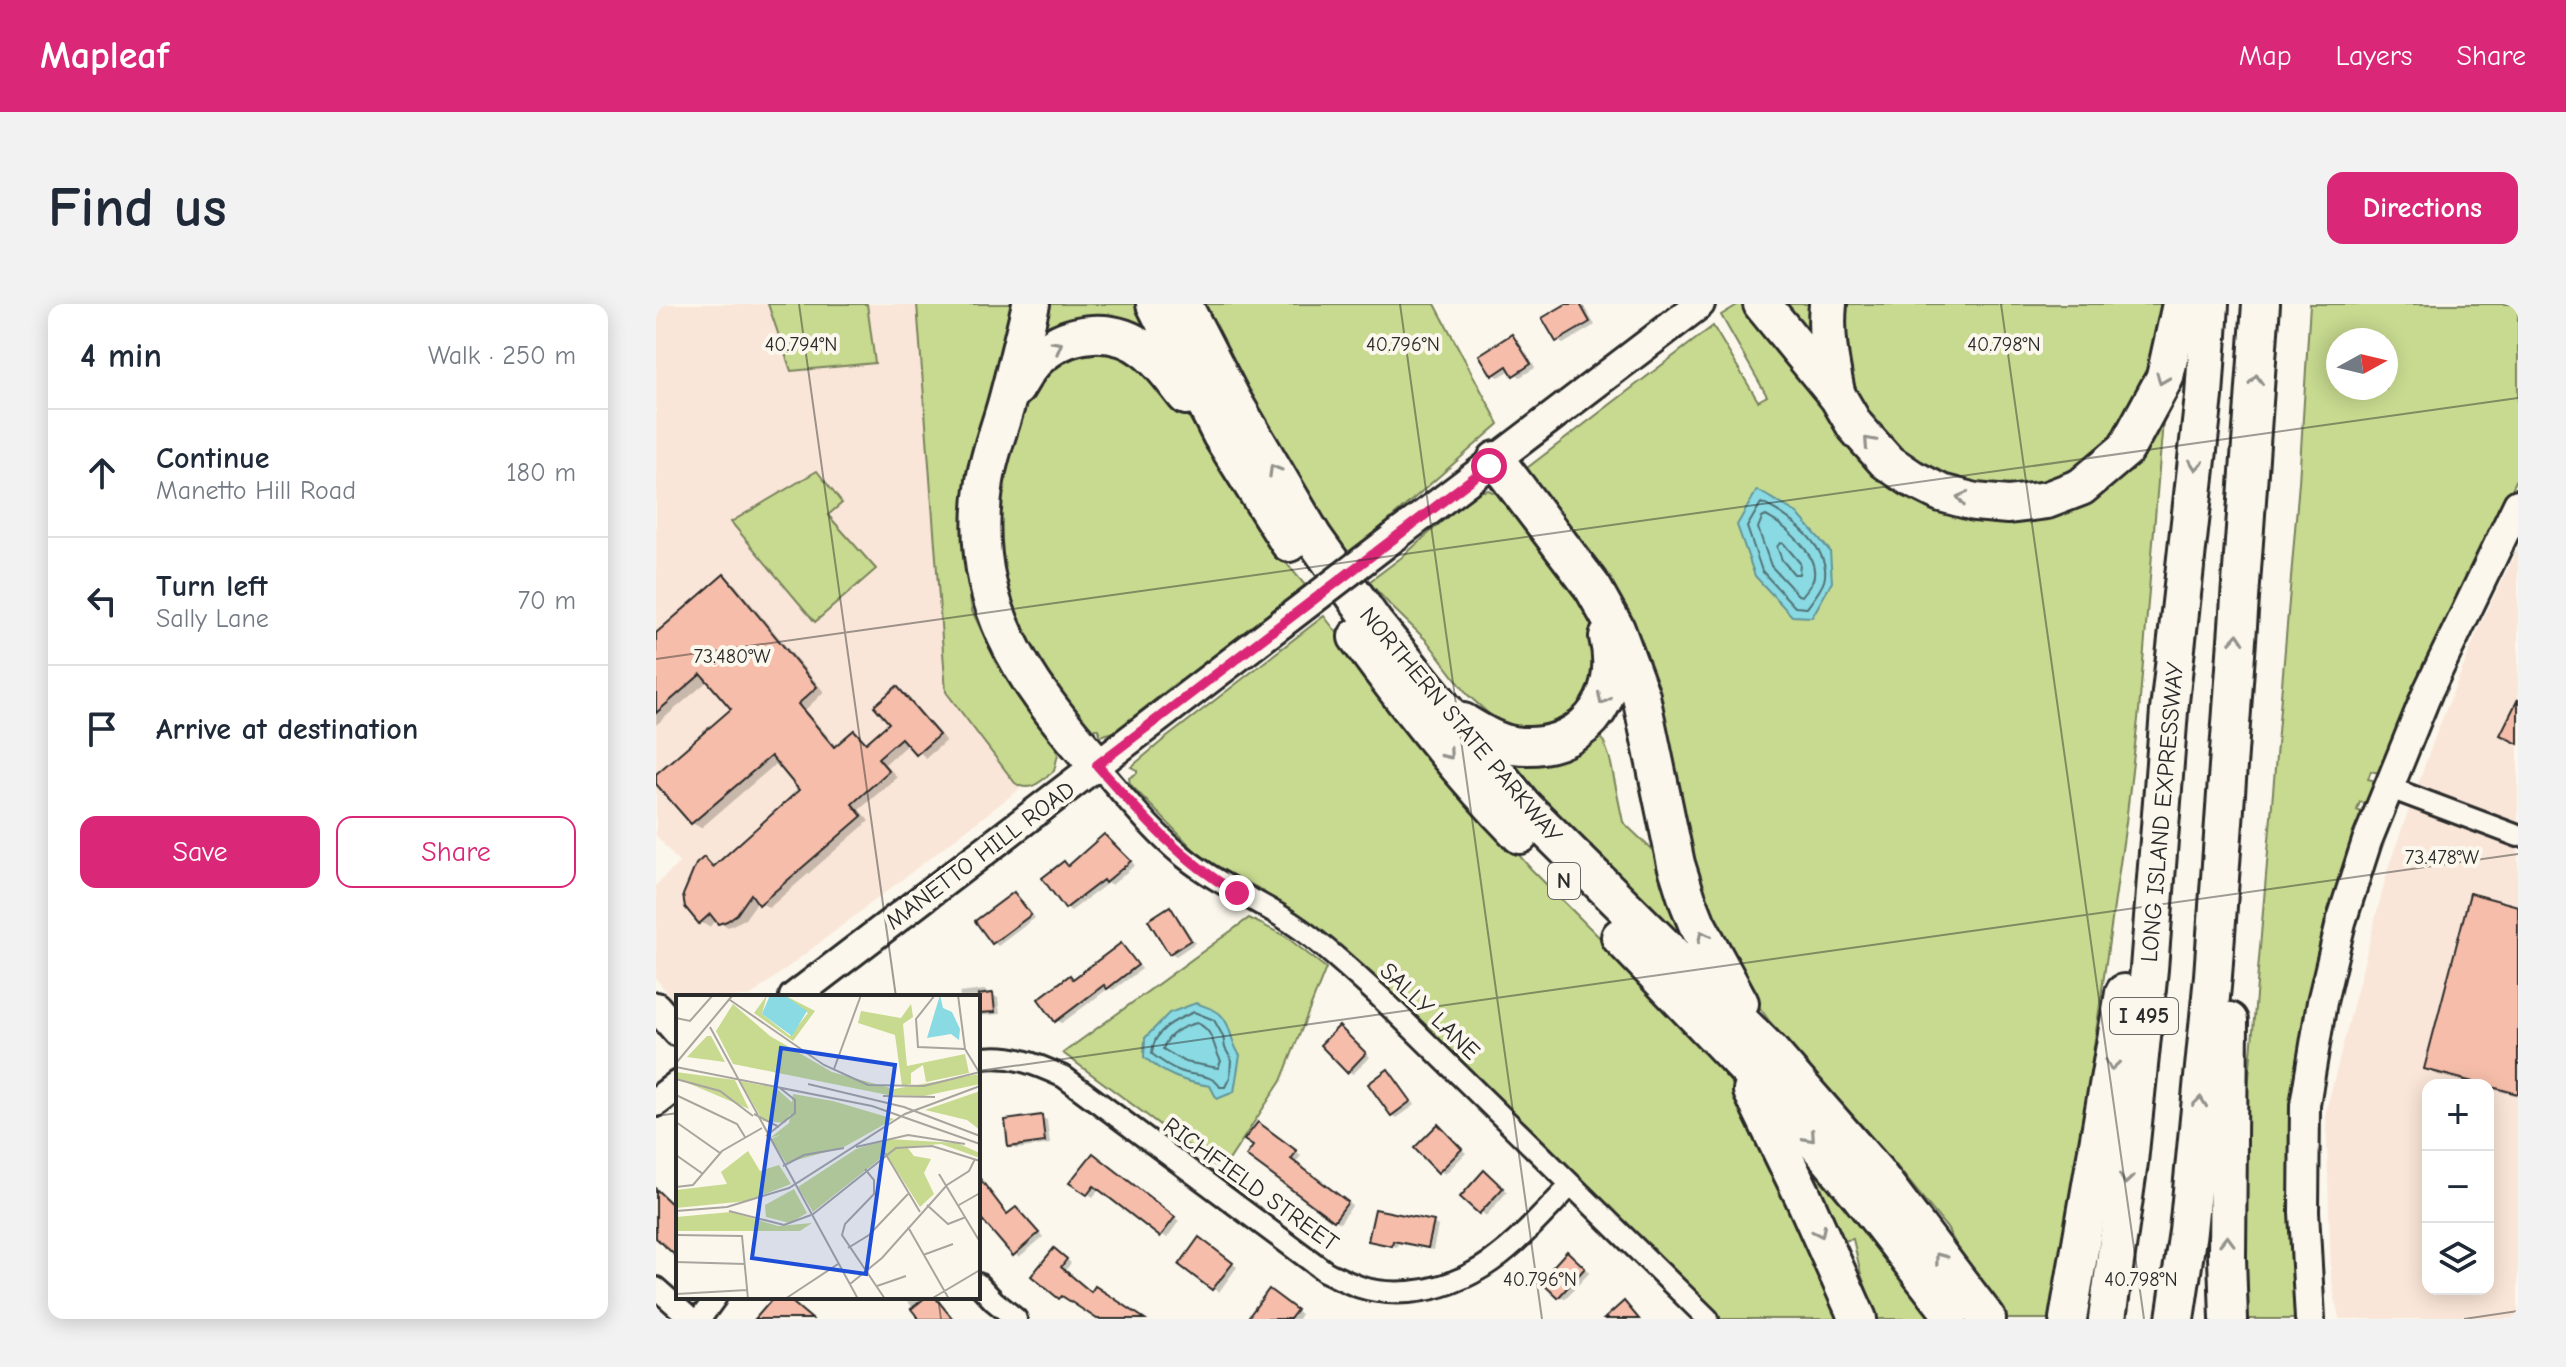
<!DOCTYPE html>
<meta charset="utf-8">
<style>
body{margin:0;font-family:"Comic Neue",sans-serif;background:#f2f2f3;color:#1f2937}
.controls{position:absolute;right:24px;bottom:24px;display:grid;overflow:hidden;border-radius:16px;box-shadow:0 4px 20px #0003}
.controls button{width:72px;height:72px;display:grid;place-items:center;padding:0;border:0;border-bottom:2px solid #e0e1e3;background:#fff;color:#1f2937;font:40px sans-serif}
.compass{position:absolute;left:1670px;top:24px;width:72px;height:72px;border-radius:50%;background:#fff;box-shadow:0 4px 20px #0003;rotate:82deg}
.stop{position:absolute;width:24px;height:24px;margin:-18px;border:6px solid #db2777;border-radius:50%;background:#fff}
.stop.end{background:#db2777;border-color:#fff;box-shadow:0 2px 8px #0008}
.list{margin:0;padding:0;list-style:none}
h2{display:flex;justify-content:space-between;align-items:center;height:104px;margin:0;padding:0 32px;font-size:34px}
h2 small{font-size:26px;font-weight:400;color:#747a83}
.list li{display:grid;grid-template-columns:52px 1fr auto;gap:24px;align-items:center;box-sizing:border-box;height:128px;padding:0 32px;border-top:2px solid #e0e1e3}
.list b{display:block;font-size:30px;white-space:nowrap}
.list p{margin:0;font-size:26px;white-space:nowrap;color:#747a83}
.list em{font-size:26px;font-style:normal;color:#747a83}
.actions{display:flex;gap:16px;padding:24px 32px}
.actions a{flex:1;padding:18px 0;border:2px solid #db2777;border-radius:16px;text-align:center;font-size:28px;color:#db2777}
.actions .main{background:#db2777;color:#fff}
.icon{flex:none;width:44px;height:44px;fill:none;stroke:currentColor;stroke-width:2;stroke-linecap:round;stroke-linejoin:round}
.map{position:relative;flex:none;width:1862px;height:1015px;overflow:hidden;border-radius:16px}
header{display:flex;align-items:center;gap:48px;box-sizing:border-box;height:112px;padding:0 40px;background:#db2777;color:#fff}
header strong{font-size:38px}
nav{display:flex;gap:44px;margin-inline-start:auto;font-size:28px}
.intro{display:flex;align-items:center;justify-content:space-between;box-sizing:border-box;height:192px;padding:0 48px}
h1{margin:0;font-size:56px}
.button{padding:20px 36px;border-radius:16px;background:#db2777;color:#fff;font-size:28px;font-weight:700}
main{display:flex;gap:48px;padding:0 48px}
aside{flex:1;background:#fff;border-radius:16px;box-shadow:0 4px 20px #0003}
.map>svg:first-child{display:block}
</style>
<header>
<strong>Mapleaf</strong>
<nav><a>Map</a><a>Layers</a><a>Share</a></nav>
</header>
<div class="intro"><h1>Find us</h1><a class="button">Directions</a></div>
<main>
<aside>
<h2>4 min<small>Walk · 250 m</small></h2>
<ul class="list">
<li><svg class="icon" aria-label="ahead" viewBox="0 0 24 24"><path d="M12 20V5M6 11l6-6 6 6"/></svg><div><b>Continue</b><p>Manetto Hill Road</p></div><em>180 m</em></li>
<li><svg class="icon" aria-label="left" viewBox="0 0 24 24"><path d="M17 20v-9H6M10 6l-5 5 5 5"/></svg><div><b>Turn left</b><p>Sally Lane</p></div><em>70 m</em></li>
<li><svg class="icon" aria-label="arrive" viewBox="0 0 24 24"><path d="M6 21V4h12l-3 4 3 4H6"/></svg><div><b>Arrive at destination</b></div></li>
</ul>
<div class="actions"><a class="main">Save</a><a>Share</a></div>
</aside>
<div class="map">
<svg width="1862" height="1015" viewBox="0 0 1862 1015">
<rect width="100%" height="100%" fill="#fbf7ec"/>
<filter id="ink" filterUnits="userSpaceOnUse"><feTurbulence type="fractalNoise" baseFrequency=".0125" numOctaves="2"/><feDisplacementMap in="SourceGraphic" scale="16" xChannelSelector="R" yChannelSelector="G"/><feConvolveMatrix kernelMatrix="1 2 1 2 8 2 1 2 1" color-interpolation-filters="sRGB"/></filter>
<g filter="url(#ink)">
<!-- built -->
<g fill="#fae6d8" fill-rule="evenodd">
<polygon points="0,0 261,0 290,388 350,468 365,484 93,693 22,693 22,701 0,675 0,581 23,559 0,531"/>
<path d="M 1862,244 L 1862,1015 L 1683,1015 L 1675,973 L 1670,807 L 1733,561 L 1780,430 L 1825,319 ZM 1772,781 L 1832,781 L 1832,985 L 1772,985 Z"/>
</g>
<!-- green -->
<g fill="#c7da8f" stroke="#79825d" stroke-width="2" fill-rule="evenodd">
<polygon points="112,0 211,0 219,59 135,67"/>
<path d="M 261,0 L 367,0 L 310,185 L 307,247 L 316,307 L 343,363 L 398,440 L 402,450 L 398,467 C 386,476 374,490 359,479 L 290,388 Z"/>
<polygon points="384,0 483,0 508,47 389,35 380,18"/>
<polygon points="544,0 779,0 843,120 724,224 688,251 624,146"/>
<polygon points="1083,0 1092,0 1220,161 1350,212 1508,105 1483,407 1470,518 1399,1015 1350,1015 1312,963 1291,924 1230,849 1114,718 1076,665 1044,604 1002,420 864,172 871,164 1057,22 1102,97 1111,92 1065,11"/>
<polygon points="1119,0 1164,0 1161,43"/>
<polygon points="1182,0 1511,0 1503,46 1474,115 1443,157 1383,185 1318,189 1259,164 1214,124 1184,57"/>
<path d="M 1654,0 L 1862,0 L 1862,173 L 1791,313 L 1723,469 L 1715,467 L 1712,475 L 1720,477 L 1712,500 L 1704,498 L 1701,506 L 1709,510 L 1639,811 L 1634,901 L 1642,1015 L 1590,1015 L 1587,846 L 1643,178 ZM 1682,36 L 1730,36 L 1730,84 L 1682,84 Z"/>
<polygon points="456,39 505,68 604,228 649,281 543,367 520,379 458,428 444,432 443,425 438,425 435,430 393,384 347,285 341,240 347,185 363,109 376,73 399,52"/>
<polygon points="161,167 186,199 172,211 220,265 159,318 75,218"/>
<polygon points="832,186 844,191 914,278 941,324 940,400 888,433 844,420 812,391 771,337 734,301 713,278 746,253 818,189"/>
<polygon points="668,312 770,443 875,565 1000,690 1073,776 1112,833 1196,1015 1047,1015 606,586 549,557 474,480 473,474 481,469 481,466 475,463 506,437"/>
<polygon points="942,432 948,438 954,455 967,518 1014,563 1060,669 930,545 844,447"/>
<polygon points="593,614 629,632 670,664 625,777 566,867 407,749"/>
<polygon points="1168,867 1286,1015 1221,1015 1205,970 1197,935 1187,937 1157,876"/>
</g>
<!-- water -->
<g fill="#89dae3" stroke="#639499" stroke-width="2">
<polygon points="1101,186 1141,209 1174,247 1176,278 1156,313 1136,312 1099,272 1081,221"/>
<path d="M 540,699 C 547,702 559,705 564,710 C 576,721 574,739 584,751 L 578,788 L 561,795 L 554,782 C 528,778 509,771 488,753 L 489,734 L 513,709 Z"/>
</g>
<!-- shadow -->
<g fill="#0003">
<polygon points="914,0 926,0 939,21 907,40 902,37"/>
<polygon points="856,33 862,36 879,64 864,73 855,66 843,73 837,70"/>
<polygon points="68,272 77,278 168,388 149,406 181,443 198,429 212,439 235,419 241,385 250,390 290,437 270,454 253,439 229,460 241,473 203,506 213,517 113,604 102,597 89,615 72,623 61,616 53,623 44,618 48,555 60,563 146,486 122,458 45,524 36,519 0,477 0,473 78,405 53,376 0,421 0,331"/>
<polygon points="449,532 479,561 456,581 452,579 415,607 410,604 409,560 414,563"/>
<polygon points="358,590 364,593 379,614 342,642 337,638"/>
<polygon points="514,604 519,608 539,639 520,652 515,649"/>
<polygon points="1862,604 1862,792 1832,784 1832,781 1819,781 1782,771 1770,764"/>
<polygon points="465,641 470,644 486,665 457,686 453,684 406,719 400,716 419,676"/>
<polygon points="328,686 342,694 344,710 322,712 322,693 304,693 303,689"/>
<polygon points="684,724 714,753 697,770 692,767"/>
<polygon points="732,768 737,771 759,801 741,814 736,811"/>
<polygon points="385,813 391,816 394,840 360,845 354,842"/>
<polygon points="608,823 645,852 639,859 696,902 684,919 679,916"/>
<polygon points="782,823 810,849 789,870 784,867"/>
<polygon points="442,855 523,917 511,934 444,884 437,893 416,879"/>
<polygon points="322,871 353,911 360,905 365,908 387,933 363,953 322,909"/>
<polygon points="833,872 851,888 830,912 807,892"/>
<polygon points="777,919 782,922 777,946 742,939 741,943 715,936"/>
<polygon points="549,939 581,963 563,988 525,960"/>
<polygon points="404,949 415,959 409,967 437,990 486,1015 444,1015 412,993 410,996 405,993"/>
<polygon points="917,953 934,968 909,995 903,992"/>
<polygon points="619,991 645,1010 642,1015 599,1015"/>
<polygon points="248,993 280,993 298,1015 266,1015"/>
</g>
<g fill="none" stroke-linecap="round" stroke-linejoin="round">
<!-- shore -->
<g stroke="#517175" stroke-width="2">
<path d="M 1105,199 C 1131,209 1177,245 1168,277 C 1165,286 1156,297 1151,304 L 1139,303 L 1106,267 L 1091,223 Z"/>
<path d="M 1110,212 C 1129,222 1165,251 1157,276 C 1155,281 1150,287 1146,292 L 1142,291 L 1115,262 L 1102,224 L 1106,214 Z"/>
<polygon points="1124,239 1128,240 1144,259 1143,270 1138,270 1126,256 1121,243"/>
<path d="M 538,708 L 558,716 L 567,732 L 569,744 L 575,755 L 574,773 L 569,783 L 564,783 C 556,769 538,773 524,767 C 513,763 505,757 496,750 C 497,726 519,716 538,708 Z"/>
<path d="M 541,719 C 559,727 556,742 565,757 L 562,764 L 529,758 L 507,745 C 511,731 526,722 541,719 Z"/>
</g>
</g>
<!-- building -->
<g fill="#f6beaa" stroke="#2b2b2b" stroke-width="2">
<polygon points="910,0 924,0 934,18 900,38 886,14"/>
<polygon points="856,30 875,60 857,72 851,62 836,72 823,51"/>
<polygon points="68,270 161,383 142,400 178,443 198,426 210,439 233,419 218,402 241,382 283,431 260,451 245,434 222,454 233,467 196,500 206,512 103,601 95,590 81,610 71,617 62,620 54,610 43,620 29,603 27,591 40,560 48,553 57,563 143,486 115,452 35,520 0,480 0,470 75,405 45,370 0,409 0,329"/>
<polygon points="1862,395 1862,440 1844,431"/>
<polygon points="448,530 475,557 449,579 447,576 409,605 386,574 408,557 412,562"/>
<polygon points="358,588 375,611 336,640 319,617"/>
<polygon points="1814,589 1862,602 1862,790 1768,765"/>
<polygon points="514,602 535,636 513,650 492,616"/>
<polygon points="465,639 482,661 451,685 448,681 399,718 382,695 414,671 417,675"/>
<polygon points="337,689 339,708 322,709 322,691"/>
<polygon points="683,722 710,749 691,769 664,741"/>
<polygon points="732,765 755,797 735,812 712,780"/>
<polygon points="386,811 389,838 352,843 349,816"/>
<polygon points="602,818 641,847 635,855 692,898 678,917 590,852 597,842 588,836"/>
<polygon points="782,820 806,845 782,869 758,844"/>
<polygon points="437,849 519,913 504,933 438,882 431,891 413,879"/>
<polygon points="828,866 847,884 823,910 804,893"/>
<polygon points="322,872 351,910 360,903 383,929 357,952 322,911"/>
<polygon points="0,885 22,906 22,954 0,934"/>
<polygon points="719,905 778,917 772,944 737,937 736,942 712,937"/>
<polygon points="543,933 577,959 556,986 523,961"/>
<polygon points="398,944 411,955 405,963 435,988 439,982 489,1015 441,1015 406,992 403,995 375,972"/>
<polygon points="911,947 929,964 902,994 884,977"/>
<polygon points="613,985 641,1006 634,1015 591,1015"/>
<polygon points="118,993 130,993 156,1015 99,1015"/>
<polygon points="270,993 279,993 297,1015 263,1015 255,1005"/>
<polygon points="968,997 983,1015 948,1015"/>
</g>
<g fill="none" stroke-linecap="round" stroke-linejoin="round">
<defs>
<g id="street">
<path d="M 441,461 C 469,493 496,528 529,554 C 559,578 592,592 623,611 C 660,633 691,663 723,692 L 1052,1015"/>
<polyline points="1734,484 1862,532"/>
<path d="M 322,755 C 354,749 380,760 408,773 L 670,968 C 681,973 692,979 704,983 C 719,988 738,989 753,988 C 827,982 867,931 915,881"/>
<polyline points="322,980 338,997 360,1015"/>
<polyline points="0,984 35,1015"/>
<polyline points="44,1015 60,993"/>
</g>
<g id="secondary">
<polyline points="737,234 1044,0"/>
<polyline points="138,693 625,320"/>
<polyline points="0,703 22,728"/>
<polyline points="0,798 22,781"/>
<polyline points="1654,1015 1648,908 1649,801 1666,698 1685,618 1711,537 1772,387 1862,200"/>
</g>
<g id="highway">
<path d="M 375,0 C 367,34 359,68 350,101 C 343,126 333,151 329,177 C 310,297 366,376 441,461"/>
<polyline points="499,0 565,131 633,239"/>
<polyline points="527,0 577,97 657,233 718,319 868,503 1114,747 1218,866 1331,1015"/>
<polyline points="1106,0 1182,93 1199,122 1230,157 1255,174 1285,189 1319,198 1352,201 1391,196 1425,183 1470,145 1509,73 1525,0"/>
<path d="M 1172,0 C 1169,30 1174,59 1180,88"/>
<path d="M 360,84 C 367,72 374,59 386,50 C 415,26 458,22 489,46 C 506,59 517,76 530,92"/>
<polyline points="840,156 937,284 960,325 985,392 1020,560 1031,595 1041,620 1084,699"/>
<path d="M 701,333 C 751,402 804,469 864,531"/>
<path d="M 807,418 C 822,427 839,438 857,441 C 924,450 968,397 952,333"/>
<polyline points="964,633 1151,828 1202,889 1294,1008"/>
<polyline points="1096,787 1147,892 1202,1015"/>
<polyline points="1412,1015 1468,689"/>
<polyline points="1451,1015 1473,858 1493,665 1513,407 1548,92 1554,0"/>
<polyline points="1519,1015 1532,927 1557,672 1605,0"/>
<polyline points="1573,1015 1571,953 1573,717"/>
</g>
</defs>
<!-- street casing -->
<use href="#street" stroke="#2b2b2b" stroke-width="26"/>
<!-- secondary casing -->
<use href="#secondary" stroke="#2b2b2b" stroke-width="34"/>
<!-- highway casing -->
<use href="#highway" stroke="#2b2b2b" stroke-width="42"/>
<!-- street -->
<use href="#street" stroke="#fbf7ec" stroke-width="20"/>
<!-- secondary -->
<use href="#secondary" stroke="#fbf7ec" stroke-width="28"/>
<!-- highway -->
<use href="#highway" stroke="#fbf7ec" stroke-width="36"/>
<defs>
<polyline id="secondary-bridge" points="625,320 737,234"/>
</defs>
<!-- secondary-bridge casing -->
<use href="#secondary-bridge" stroke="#2b2b2b" stroke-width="34" stroke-linecap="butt"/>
<!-- secondary-bridge -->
<use href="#secondary-bridge" stroke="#fbf7ec" stroke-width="28"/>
</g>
<!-- one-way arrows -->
<defs><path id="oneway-chevron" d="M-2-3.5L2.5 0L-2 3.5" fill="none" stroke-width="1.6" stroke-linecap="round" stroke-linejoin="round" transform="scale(2)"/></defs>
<g stroke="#93918c">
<use href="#oneway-chevron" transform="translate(401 42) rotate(-29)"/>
<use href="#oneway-chevron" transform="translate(1506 75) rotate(112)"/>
<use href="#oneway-chevron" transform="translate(1600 76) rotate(-86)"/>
<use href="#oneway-chevron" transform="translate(1213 138) rotate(-132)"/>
<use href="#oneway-chevron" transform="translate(1540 161) rotate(96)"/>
<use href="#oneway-chevron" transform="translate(618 166) rotate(-120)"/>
<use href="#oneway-chevron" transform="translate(1306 194) rotate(-166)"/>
<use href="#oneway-chevron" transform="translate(1581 335) rotate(-86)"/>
<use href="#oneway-chevron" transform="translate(947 395) rotate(117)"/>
<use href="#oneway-chevron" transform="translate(792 450) rotate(50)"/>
<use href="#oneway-chevron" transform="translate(1047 632) rotate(-117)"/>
<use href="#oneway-chevron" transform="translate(1456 761) rotate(99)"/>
<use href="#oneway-chevron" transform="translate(1544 798) rotate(-84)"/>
<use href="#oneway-chevron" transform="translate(1154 833) rotate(49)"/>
<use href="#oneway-chevron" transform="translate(1470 875) rotate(98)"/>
<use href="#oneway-chevron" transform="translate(1164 928) rotate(65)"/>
<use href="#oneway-chevron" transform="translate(1571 937) rotate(-89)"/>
<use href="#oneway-chevron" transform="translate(1284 954) rotate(-127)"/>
</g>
</g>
<g fill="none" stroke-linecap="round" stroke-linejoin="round" filter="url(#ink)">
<!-- route -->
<path stroke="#db2777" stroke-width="10" d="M 581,589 C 524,556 484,510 441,461 L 833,162"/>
</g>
<!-- ticks -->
<path fill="none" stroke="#2b2b2b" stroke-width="2" stroke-opacity="0.45" d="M 143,0 L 240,693M 744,0 L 886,1015M 1345,0 L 1488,1015M 0,355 L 1862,94M 322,767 L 1862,550M 0,812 L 22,809M 282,993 L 285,1015M 1808,1015 L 1862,1007"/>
<g text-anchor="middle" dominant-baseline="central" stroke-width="8" stroke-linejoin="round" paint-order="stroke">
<!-- shield labels -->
<g fill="#fbf7ec" stroke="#696865" stroke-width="2">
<rect x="892" y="559" width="32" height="36" rx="6"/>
<rect x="1454" y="694" width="68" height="36" rx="6"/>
</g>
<g font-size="22" font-weight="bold" fill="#2b2b2b">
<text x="908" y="577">N</text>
<text x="1488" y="712">I 495</text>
</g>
<!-- street labels -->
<g font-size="24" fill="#2b2b2b" stroke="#fbf7ec">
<text transform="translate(805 421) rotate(50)">NORTHERN STATE PARKWAY</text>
<text transform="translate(1506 508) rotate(-85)">LONG ISLAND EXPRESSWAY</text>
<text transform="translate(324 551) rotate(-37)">MANETTO HILL ROAD</text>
<text transform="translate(774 707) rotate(44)">SALLY LANE</text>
<text transform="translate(595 880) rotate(36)">RICHFIELD STREET</text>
</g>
</g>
<!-- overview -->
<g transform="translate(20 691)">
<rect width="304" height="304" fill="#fbf7ec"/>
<path d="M 91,0 L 86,19 L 114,41 L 132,18 L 108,0 L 139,16 L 117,46 L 78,18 ZM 57,9 L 94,41 L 156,77 L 218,94 L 304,79 L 304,89 L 248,101 L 212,100 L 57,69 L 40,36 ZM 235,9 L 237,22 L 227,29 L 231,71 L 289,59 L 293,78 L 250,87 L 247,70 L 235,78 L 235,89 L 226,91 L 219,40 L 182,28 L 185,16 L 225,23 ZM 31,41 L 35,41 L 49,67 L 11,62 ZM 0,77 L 59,85 L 73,114 L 0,83 ZM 64,86 L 100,93 L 119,110 L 109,128 L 87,126 ZM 304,96 L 304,135 L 291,125 L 249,115 ZM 117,99 L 157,106 L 218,124 L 168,152 L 110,168 L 95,144 L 104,140 L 94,143 L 113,128 ZM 212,144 L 281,148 L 304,158 L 304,163 L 265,149 L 231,152 L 238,161 L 255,164 L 248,178 L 258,199 L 244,212 L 210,159 L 137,217 L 122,192 L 180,154 ZM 72,156 L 84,176 L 103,170 L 115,189 L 71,206 L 0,213 L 0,195 L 51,189 L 45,177 ZM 118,194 L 131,218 L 114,228 L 90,222 L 89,210 ZM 55,217 L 102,231 L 136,228 L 124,236 L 0,236 L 0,222 Z" fill="#c7da8f"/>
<path d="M 94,0 L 108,0 L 131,16 L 116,41 L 86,19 ZM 264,0 L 267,13 L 276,17 L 284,34 L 283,45 L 275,39 L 251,43 Z" fill="#89dae3"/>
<path fill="none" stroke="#a8a59f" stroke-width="2" d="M 259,0 L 240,24 L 242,52 L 289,54M 282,0 L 289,54 L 303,77M 54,5 L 148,70 L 192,90 L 248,91 L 304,77M 0,23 L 14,26 L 37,0M 34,32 L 182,304M 1,67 L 56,1M 0,72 L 196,111 L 304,149M 158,74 L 185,0M 0,84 L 44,96 L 77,121M 132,89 L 228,112 L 304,141M 0,100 L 61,129 L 69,142M 207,101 L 259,102M 78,119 L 103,132M 0,127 L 44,158M 90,141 L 119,118 L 119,105 L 104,93M 180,152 L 232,140 L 289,149M 209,158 L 244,217M 0,160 L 27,179M 107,171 L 128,160 L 168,153M 189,174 L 198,185 L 198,199 L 169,229 L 166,240 L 209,304M 263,179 L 304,247M 0,192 L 17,190 L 46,156 L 86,133M 251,210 L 272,229 L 290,222M 283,210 L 304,198M 0,216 L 51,212 L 113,193 L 229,119 L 304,91M 53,216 L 108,230 L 135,220M 136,220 L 220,153 L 256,151 L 304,166M 232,232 L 273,304M 0,240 L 66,241 L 72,304M 172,253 L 193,240 L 232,199M 247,260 L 277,249M 0,267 L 69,269M 174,289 L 206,263 L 271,190 L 293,176 L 299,164M 201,291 L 230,281M 0,299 L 71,295M 109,304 L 162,269M 255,304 L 304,275"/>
<path fill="#1d4ed8" fill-opacity="0.15" stroke="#1d4ed8" stroke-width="4" d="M 105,53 L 219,70 L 190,279 L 76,263 Z"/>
<rect width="304" height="304" fill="none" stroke="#2b2b2b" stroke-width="4"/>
</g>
<g font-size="20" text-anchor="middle" fill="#2b2b2b" stroke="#fbf7ec" stroke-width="8" stroke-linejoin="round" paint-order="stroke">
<text x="145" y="47">40.794°N</text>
<text x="747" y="47">40.796°N</text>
<text x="1348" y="47">40.798°N</text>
<text x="76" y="359">73.480°W</text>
<text x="1786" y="560">73.478°W</text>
<text x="884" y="982">40.796°N</text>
<text x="1485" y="982">40.798°N</text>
</g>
</svg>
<div class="controls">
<button>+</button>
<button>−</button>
<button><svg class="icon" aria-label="layers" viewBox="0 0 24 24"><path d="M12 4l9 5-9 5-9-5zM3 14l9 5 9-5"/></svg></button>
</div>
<svg class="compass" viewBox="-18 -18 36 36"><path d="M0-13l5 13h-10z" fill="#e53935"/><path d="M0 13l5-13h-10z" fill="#747a83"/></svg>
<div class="stop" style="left:833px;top:162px"></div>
<div class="stop end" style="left:581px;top:589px"></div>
</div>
</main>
